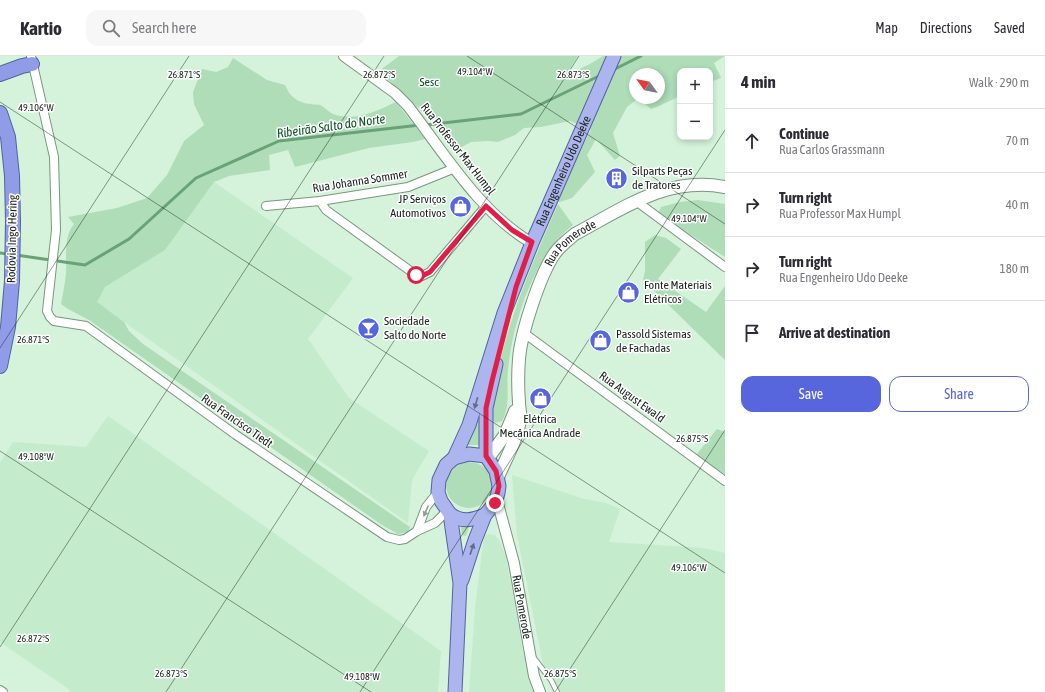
<!DOCTYPE html>
<meta charset="utf-8">
<style>
body{margin:0;font-family:"Asap Condensed",sans-serif;background:#f7f7f7;color:#2b2b33}
.controls{position:absolute;right:12px;top:12px;display:grid;overflow:hidden;border-radius:8px;box-shadow:0 2px 6px #0003}
.controls button{width:36px;height:36px;display:grid;place-items:center;padding:0;border:0;border-bottom:1px solid #e1e1e2;background:#fff;color:#2b2b33;font:20px sans-serif}
.compass{position:absolute;left:629px;top:12px;width:36px;height:36px;border-radius:50%;background:#fff;box-shadow:0 2px 6px #0003;rotate:303deg}
.stop{position:absolute;width:12px;height:12px;margin:-9px;border:3px solid #e11d48;border-radius:50%;background:#fff}
.stop.end{background:#e11d48;border-color:#fff;box-shadow:0 1px 4px #0008}
.list{margin:0;padding:0;list-style:none}
h2{display:flex;justify-content:space-between;align-items:center;height:52px;margin:0;padding:0 16px;font-size:17px}
h2 small{font-size:13px;font-weight:400;color:#7c7c81}
.list li{display:grid;grid-template-columns:26px 1fr auto;gap:12px;align-items:center;box-sizing:border-box;height:64px;padding:0 16px;border-top:1px solid #e1e1e2}
.list b{display:block;font-size:15px;white-space:nowrap}
.list p{margin:0;font-size:13px;white-space:nowrap;color:#7c7c81}
.list em{font-size:13px;font-style:normal;color:#7c7c81}
.actions{display:flex;gap:8px;padding:12px 16px}
.actions a{flex:1;padding:9px 0;border:1px solid #5866dd;border-radius:12px;text-align:center;font-size:14px;color:#5866dd}
.actions .main{background:#5866dd;color:#fff}
.icon{flex:none;width:22px;height:22px;fill:none;stroke:currentColor;stroke-width:2;stroke-linecap:round;stroke-linejoin:round}
.map{position:relative;flex:none;width:725px;height:636px;overflow:hidden}
header{display:flex;align-items:center;gap:24px;box-sizing:border-box;height:56px;padding:0 20px;background:#fff;border-bottom:1px solid #e1e1e2}
header strong{font-size:19px}
nav{display:flex;gap:22px;margin-inline-start:auto;font-size:14px}
.search{width:280px;height:36px;background:#f7f7f7;display:flex;align-items:center;gap:10px;box-sizing:border-box;padding:0 14px;border-radius:12px;color:#7c7c81;font-size:15px}
main{display:flex}
aside{flex:1;background:#fff}
.map>svg:first-child{display:block}
</style>
<header>
<strong>Kartio</strong>
<div class="search"><svg class="icon" aria-label="search" viewBox="0 0 24 24"><circle cx="10" cy="10" r="6"/><path d="M15 15l6 6"/></svg>Search here</div>
<nav><a>Map</a><a>Directions</a><a>Saved</a></nav>
</header>
<main>
<div class="map">
<svg width="725" height="636" viewBox="0 0 725 636">
<rect width="100%" height="100%" fill="#d4f3da"/>
<!-- built -->
<g fill="#c4ebcc">
<polygon points="214,126 353,222 308,283 349,342 429,395 412,424 408,467 96,246 105,231 165,194"/>
<polygon points="108,360 441,595 438,636 70,636 70,634 0,586 0,407 13,386 86,391"/>
<polygon points="512,419 584,443 606,447 620,453 609,486 703,492 725,497 725,636 556,636 543,608 517,479"/>
<polygon points="489,478 495,479 499,484 506,501 523,595 534,636 469,636 475,553 483,487 485,480"/>
</g>
<!-- green -->
<g fill="#aeddb8" fill-rule="evenodd">
<path d="M 399,0 L 578,0 L 565,20 L 590,8 L 603,0 L 725,0 L 714,7 L 721,22 L 710,26 L 710,15 L 680,15 L 680,40 L 659,50 L 651,53 L 643,46 L 636,44 L 627,51 L 613,77 L 620,100 L 615,104 L 596,83 L 587,99 L 595,116 L 572,142 L 560,146 L 555,144 L 591,74 L 570,65 L 541,71 L 524,72 L 515,79 L 498,86 L 488,85 L 471,86 L 460,92 L 452,88 L 427,60 L 379,15 ZM 635,18 L 659,18 L 659,42 L 635,42 Z"/>
<path d="M 233,2 L 267,24 L 285,29 C 290,41 298,47 311,48 C 314,49 317,48 320,49 C 325,51 328,56 333,58 C 354,66 377,55 396,46 L 425,83 L 413,86 L 369,92 L 295,111 L 288,94 L 269,99 L 270,114 L 229,120 L 214,126 L 165,194 L 105,231 L 97,246 L 124,266 L 129,275 L 143,288 L 410,471 L 408,476 L 398,478 L 382,469 L 89,264 L 68,253 L 61,248 C 63,238 65,227 66,217 C 67,201 63,181 74,168 L 68,161 L 117,152 L 147,142 L 167,119 L 184,85 L 204,69 L 194,48 L 193,36 L 202,13 L 216,16 L 228,11 Z"/>
<polygon points="698,144 725,148 725,201 669,165 659,156 661,151 680,146"/>
<path d="M 558,148 L 573,169 C 534,200 513,265 508,314 C 506,331 511,350 502,365 L 495,367 C 490,359 493,346 494,337 C 504,271 532,208 558,148 Z"/>
<polygon points="655,179 666,182 681,193 658,223 706,256 725,230 725,304 643,224 645,215 645,186"/>
<polygon points="477,363 479,363 479,389 467,389"/>
<polygon points="717,373 725,376 725,418 696,399"/>
<circle cx="469" cy="429" r="23"/>
<polygon points="460,466 470,468 466,480 462,479"/>
</g>
<g fill="none" stroke-linecap="round" stroke-linejoin="round">
<!-- stream -->
<g stroke="#69a277" stroke-width="3">
<polyline points="613,14 641,0"/>
<polyline points="426,69 521,58 601,19"/>
<polyline points="0,197 8,198"/>
<polyline points="16,199 85,209 129,183 196,122 279,85 420,69"/>
</g>
<defs>
<polyline id="service" points="534,602 551,624 557,636"/>
<g id="minor">
<polyline points="31,0 54,101 56,174 47,255 50,261 54,265 86,270 236,379 387,481 399,484 405,483 417,475 435,467 447,455"/>
<polyline points="320,145 326,154 416,219 422,220 430,216 486,150"/>
<polyline points="636,145 725,211"/>
<polyline points="266,150 320,145 408,131 455,112"/>
<polyline points="524,277 725,425"/>
<polyline points="417,475 426,451 438,436"/>
<polyline points="0,634 3,636"/>
</g>
<g id="tertiary">
<path d="M 344,0 L 395,37 L 408,50 C 444,97 481,158 532,187"/>
<path id="s1" d="M 497,444 L 514,507 L 534,620 L 540,636"/>
</g>
<g id="secondary">
<polyline points="488,402 505,379 515,355"/>
<path id="s2" d="M 498,421 C 506,402 517,384 520,364 C 521,358 519,352 519,346 C 518,333 518,316 519,303 C 521,277 540,218 555,197 C 561,189 568,184 575,178 C 624,152 667,120 725,131"/>
</g>
<g id="primary">
<polyline points="454,402 469,398 486,400"/>
<path d="M 450,458 C 462,467 473,464 485,459"/>
<polyline points="462,524 475,484 485,459 495,447 498,437 499,430 496,415 486,400 486,352 496,308"/>
<path id="s3" d="M 455,636 L 460,527 L 450,458 L 441,445 L 438,436 L 439,424 L 446,409 L 454,402 L 469,369 L 504,257 L 532,187 L 614,0"/>
</g>
<g id="trunk">
<polyline points="0,18 22,10 32,8"/>
<polyline points="0,57 8,81 12,120 13,165 12,225 8,271 0,310"/>
</g>
</defs>
<!-- service casing -->
<use href="#service" stroke="#79967f" stroke-width="6"/>
<!-- minor casing -->
<use href="#minor" stroke="#79967f" stroke-width="10"/>
<!-- tertiary casing -->
<use href="#tertiary" stroke="#79967f" stroke-width="12"/>
<!-- secondary casing -->
<use href="#secondary" stroke="#79967f" stroke-width="14"/>
<!-- primary casing -->
<use href="#primary" stroke="#53629c" stroke-width="15"/>
<!-- trunk casing -->
<use href="#trunk" stroke="#53629c" stroke-width="16"/>
<!-- service -->
<use href="#service" stroke="#fff" stroke-width="4"/>
<!-- minor -->
<use href="#minor" stroke="#fff" stroke-width="8"/>
<!-- tertiary -->
<use href="#tertiary" stroke="#fff" stroke-width="10"/>
<!-- secondary -->
<use href="#secondary" stroke="#fff" stroke-width="12"/>
<!-- primary -->
<use href="#primary" stroke="#acb5ee" stroke-width="13"/>
<!-- trunk -->
<use href="#trunk" stroke="#909ce8" stroke-width="14"/>
</g>
<!-- one-way arrows -->
<defs><path id="oneway-solid" d="M-6-.8H1V-3.2L6.5 0L1 3.2V.8H-6Z"/></defs>
<g fill="#626c84">
<use href="#oneway-solid" transform="translate(476 347) rotate(106)"/>
<use href="#oneway-solid" transform="translate(472 493) rotate(-71)"/>
</g>
<use fill="#979c98" href="#oneway-solid" transform="translate(426 455) rotate(113)"/>
<g fill="none" stroke-linecap="round" stroke-linejoin="round">
<!-- route -->
<polyline stroke="#e11d48" stroke-width="5" points="416,219 422,220 430,216 486,150 512,174 532,186 516,231 492,325 486,352 486,400 496,415 499,430 495,447"/>
</g>
<!-- ticks -->
<path fill="none" stroke="#172219" stroke-width="1" stroke-opacity="0.45" d="M 467,0 L 725,168M 0,46 L 725,517M 0,292 L 189,0M 0,395 L 371,636M 0,591 L 384,0M 166,636 L 579,0M 360,636 L 725,74M 555,636 L 725,374"/>
<!-- icons -->
<defs>
<symbol id="building-disc" viewBox="-11 -11 22 22"><circle r="9.5" fill="#5866dd" stroke="#fff"/><path d="M-4-6H4V6H1V3H-1V6H-4ZM-2.5-4.3h1.7v1.8h-1.7ZM.8-4.3h1.7v1.8H.8ZM-2.5-1h1.7V.8h-1.7ZM.8-1h1.7V.8H.8Z" fill="#fff"/></symbol>
<symbol id="shop-disc" viewBox="-11 -11 22 22"><circle r="9.5" fill="#5866dd" stroke="#fff"/><path d="M-5-2.5h2.3a2.7 3.5 0 0 1 5.4 0H5L5.5 6h-11ZM-1.5-2.5h3a1.5 2.3 0 0 0-3 0Z" fill="#fff"/></symbol>
<symbol id="bar-disc" viewBox="-11 -11 22 22"><circle r="9.5" fill="#5866dd" stroke="#fff"/><path d="M-6-5H6L.8 .8V4.5H3.5V6h-7V4.5H-.8V.8Z" fill="#fff"/></symbol>
</defs>
<g fill-rule="evenodd">
<use href="#building-disc" x="604" y="110" width="25" height="25"/>
<use href="#shop-disc" x="448" y="138" width="25" height="25"/>
<use href="#shop-disc" x="616" y="224" width="25" height="25"/>
<use href="#bar-disc" x="356" y="260" width="25" height="25"/>
<use href="#shop-disc" x="588" y="272" width="25" height="25"/>
<use href="#shop-disc" x="528" y="330" width="25" height="25"/>
</g>
<g text-anchor="middle" dominant-baseline="central" stroke-width="3" stroke-linejoin="round" paint-order="stroke">
<!-- park labels -->
<g font-size="12" fill="#074d23" stroke="#fff">
<text x="429" y="26">Sesc</text>
</g>
<!-- street labels -->
<g font-size="12" fill="#172219" stroke="#fff">
<text transform="translate(458 93) rotate(52)">Rua Professor Max Humpl</text>
<text stroke="none"><textPath href="#s3" startOffset="551">Rua Engenheiro Udo Deeke</textPath></text>
<text transform="translate(360 125) rotate(-9)">Rua Johanna Sommer</text>
<text transform="translate(12 183) rotate(-89)">Rodovia Ingo Hering</text>
<text stroke="none"><textPath href="#s2" startOffset="253">Rua Pomerode</textPath></text>
<text transform="translate(632 341) rotate(36)">Rua August Ewald</text>
<text transform="translate(237 365) rotate(35)">Rua Francisco Tiedt</text>
<text stroke="none"><textPath href="#s1" startOffset="110">Rua Pomerode</textPath></text>
</g>
<!-- poi labels -->
<g font-size="12" fill="#172219" stroke="#fff" text-anchor="start">
<text x="632" y="115">Silparts Peças<tspan x="632" dy="14">de Tratores</tspan></text>
<text x="446" y="143" text-anchor="end">JP Serviços<tspan x="446" dy="14">Automotivos</tspan></text>
<text x="644" y="229">Fonte Materiais<tspan x="644" dy="14">Elétricos</tspan></text>
<text x="384" y="265">Sociedade<tspan x="384" dy="14">Salto do Norte</tspan></text>
<text x="616" y="278">Passold Sistemas<tspan x="616" dy="14">de Fachadas</tspan></text>
<text x="540" y="363" text-anchor="middle">Elétrica<tspan x="540" dy="14">Mecânica Andrade</tspan></text>
</g>
<!-- water labels -->
<g font-size="13" font-style="italic" fill="#0b5026" stroke="#fff">
<text transform="translate(331 70) rotate(-8)">Ribeirão Salto do Norte</text>
</g>
</g>
<g font-size="10" text-anchor="middle" fill="#172219" stroke="#fff" stroke-width="3" stroke-linejoin="round" paint-order="stroke">
<text x="475" y="19">49.104°W</text>
<text x="184" y="22">26.871°S</text>
<text x="379" y="22">26.872°S</text>
<text x="573" y="22">26.873°S</text>
<text x="36" y="55">49.106°W</text>
<text x="689" y="166">49.104°W</text>
<text x="33" y="287">26.871°S</text>
<text x="692" y="386">26.875°S</text>
<text x="36" y="404">49.108°W</text>
<text x="689" y="515">49.106°W</text>
<text x="33" y="586">26.872°S</text>
<text x="171" y="621">26.873°S</text>
<text x="560" y="621">26.875°S</text>
<text x="362" y="624">49.108°W</text>
</g>
</svg>
<div class="controls">
<button>+</button>
<button>−</button>
</div>
<svg class="compass" viewBox="-18 -18 36 36"><path d="M0-13l5 13h-10z" fill="#e53935"/><path d="M0 13l5-13h-10z" fill="#7c7c81"/></svg>
<div class="stop" style="left:416px;top:219px"></div>
<div class="stop end" style="left:495px;top:447px"></div>
</div>
<aside>
<h2>4 min<small>Walk · 290 m</small></h2>
<ul class="list">
<li><svg class="icon" aria-label="ahead" viewBox="0 0 24 24"><path d="M12 20V5M6 11l6-6 6 6"/></svg><div><b>Continue</b><p>Rua Carlos Grassmann</p></div><em>70 m</em></li>
<li><svg class="icon" aria-label="right" viewBox="0 0 24 24"><path d="M7 20v-9h11M14 6l5 5-5 5"/></svg><div><b>Turn right</b><p>Rua Professor Max Humpl</p></div><em>40 m</em></li>
<li><svg class="icon" aria-label="right" viewBox="0 0 24 24"><path d="M7 20v-9h11M14 6l5 5-5 5"/></svg><div><b>Turn right</b><p>Rua Engenheiro Udo Deeke</p></div><em>180 m</em></li>
<li><svg class="icon" aria-label="arrive" viewBox="0 0 24 24"><path d="M6 21V4h12l-3 4 3 4H6"/></svg><div><b>Arrive at destination</b></div></li>
</ul>
<div class="actions"><a class="main">Save</a><a>Share</a></div>
</aside>
</main>
